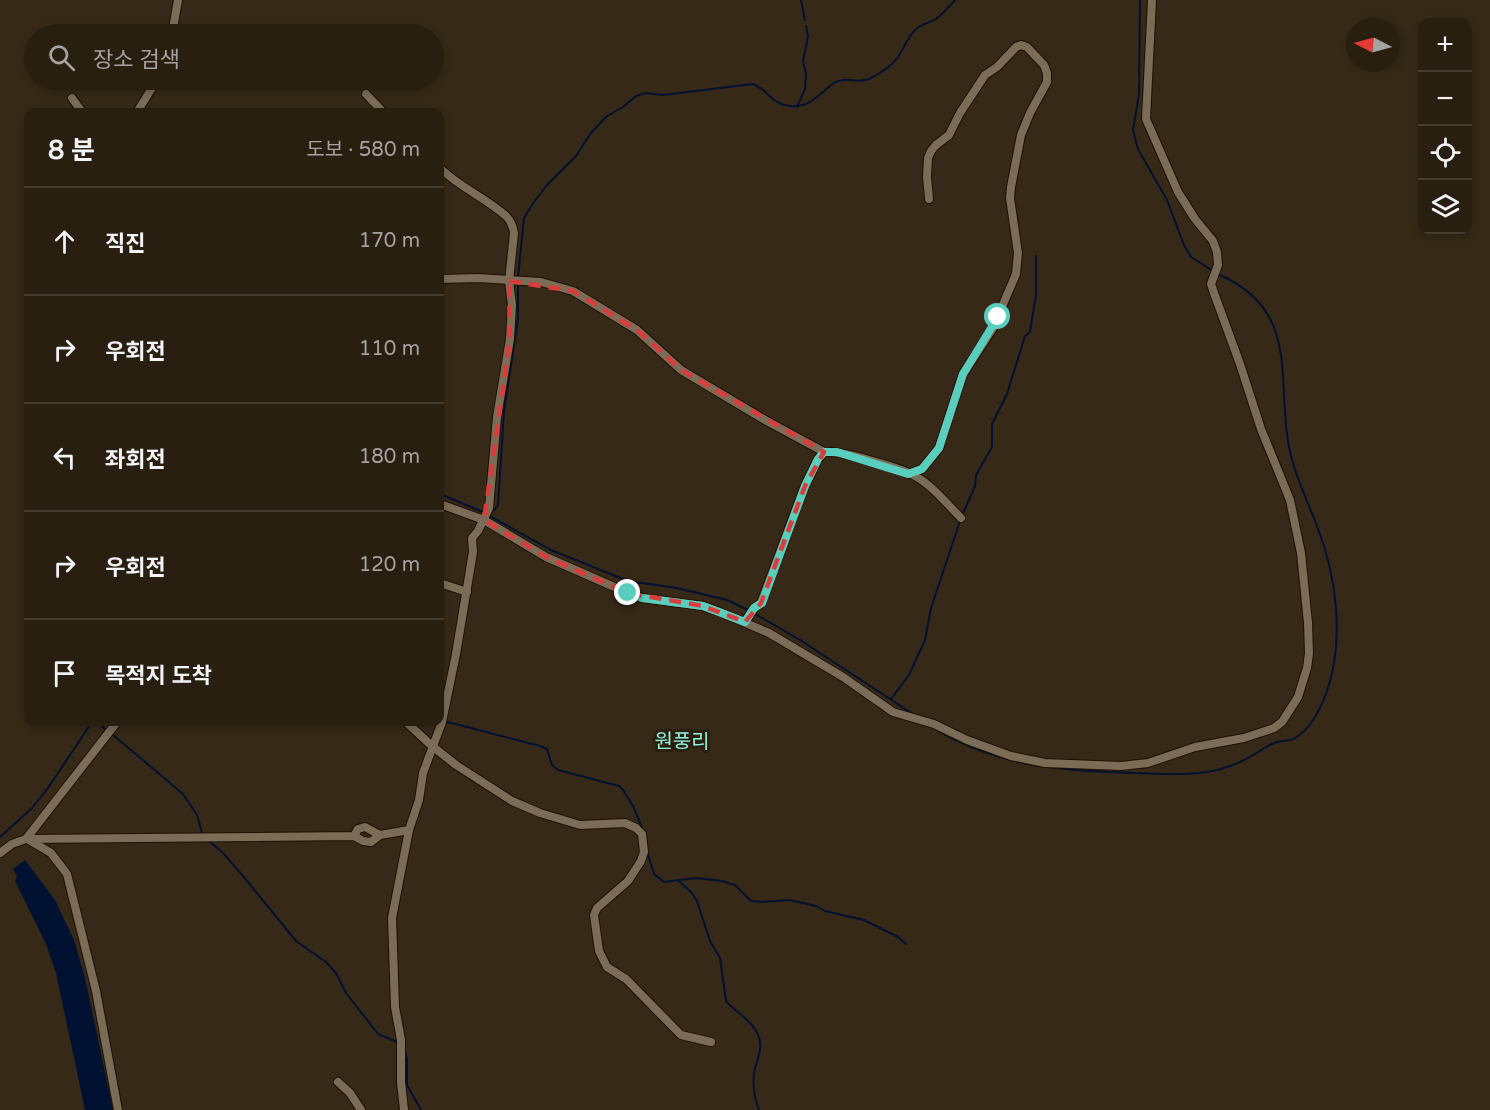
<!DOCTYPE html>
<html lang="ko">
<meta charset="utf-8">
<style>
body{margin:0;font-family:"Varela Round","Noto Sans KR",sans-serif;background:#31271a;color:#f1f3f6}
.controls{position:absolute;right:18px;top:18px;display:grid;overflow:hidden;border-radius:12px;box-shadow:0 3px 9px #0003}
.controls button{width:54px;height:54px;display:grid;place-items:center;padding:0;border:0;border-bottom:2px solid #453d31;background:#291f11;color:#f1f3f6;font:30px sans-serif}
.compass{position:absolute;left:1346px;top:18px;width:54px;height:54px;border-radius:50%;background:#291f11;box-shadow:0 3px 9px #0003;rotate:276deg}
.stop{position:absolute;width:18px;height:18px;margin:-14px;border:4px solid #59cebe;border-radius:50%;background:#fff}
.stop.end{background:#59cebe;border-color:#fff;box-shadow:0 2px 6px #0008}
.list{margin:0;padding:0;list-style:none}
h2{display:flex;justify-content:space-between;align-items:center;height:78px;margin:0;padding:0 24px;font-size:26px}
h2 small{font-size:20px;font-weight:400;color:#a5a29f}
.list li{display:grid;grid-template-columns:39px 1fr auto;gap:18px;align-items:center;box-sizing:border-box;height:108px;padding:0 24px;border-top:2px solid #453d31}
.list b{display:block;font-size:22px;white-space:nowrap}
.list em{font-size:20px;font-style:normal;color:#a5a29f}
.icon{flex:none;width:33px;height:33px;fill:none;stroke:currentColor;stroke-width:2;stroke-linecap:round;stroke-linejoin:round}
.map{position:relative;flex:none;width:1490px;height:1110px;overflow:hidden}
.search{position:absolute;background:#291f11;box-shadow:0 3px 9px #0003;left:24px;top:24px;width:420px;height:66px;display:flex;align-items:center;gap:15px;box-sizing:border-box;padding:0 21px;border-radius:33px;color:#a5a29f;font-size:22px}
.panel{position:absolute;background:#291f11;box-shadow:0 3px 9px #0003;left:24px;top:108px;width:420px;height:618px;border-radius:12px}
.map>svg:first-child{display:block}
</style>
<div class="map">
<svg width="1490" height="1110" viewBox="0 0 1490 1110">
<rect width="100%" height="100%" fill="#372917"/>
<!-- water -->
<polygon fill="#001132" points="25,860 55,900 74,940 85,978 113,1110 85,1110 56,973 46,944 15,881 17,876 13,869"/>
<g fill="none" stroke-linecap="round" stroke-linejoin="round">
<!-- stream -->
<g stroke="#001132" stroke-width="2">
<polyline points="801,0 805,20"/>
<polyline points="1140,0 1139,94 1133,130 1138,149 1167,200 1184,245 1191,257 1213,271"/>
<polyline points="797,107 805,89 806,74 803,61 808,37 806,26"/>
<path d="M 518,277 L 524,218 L 534,202 L 547,185 L 576,156 L 590,134 L 607,116 L 623,107 L 636,96 L 646,93 L 663,95 L 753,84 C 768,89 771,105 791,106 C 810,108 820,93 834,83 C 845,76 858,84 869,79 C 879,74 892,66 898,57 C 904,48 908,37 915,30 C 921,24 929,23 936,19 C 943,14 949,6 955,0"/>
<polyline points="440,494 483,512"/>
<polyline points="490,510 494,510 498,505 504,411 518,319 518,282"/>
<polyline points="488,515 551,550 628,581 677,588 727,600 750,611 800,640 913,714"/>
<polyline points="891,699 909,675 925,640 931,608 961,518 975,486 976,475 992,447 992,424 1007,394 1025,336 1030,332 1036,295 1036,256"/>
<polyline points="444,721 540,746 547,749 552,765 558,770 619,786 623,790 633,806 642,828"/>
<polyline points="97,722 106,730"/>
<path d="M 935,729 C 999,767 1062,771 1135,773 C 1172,774 1208,778 1242,761 C 1253,756 1263,748 1274,743 C 1280,740 1289,742 1295,738 C 1311,729 1320,710 1326,694 C 1345,642 1337,577 1317,526 C 1309,505 1299,484 1293,463 C 1271,389 1308,313 1218,274"/>
<polyline points="112,734 183,794 197,815 202,833"/>
<polyline points="0,837 32,808 48,788 92,722"/>
<polyline points="209,841 223,853 243,876 296,941 326,962 336,973 346,993 378,1034 399,1043"/>
<polyline points="647,851 654,874 664,882 696,878 722,881 735,885 751,901 762,902 790,900 816,906 825,911 864,920 898,937 906,944"/>
<path d="M 679,881 L 692,893 L 697,901 L 710,941 L 720,958 L 726,1001 C 735,1012 749,1018 756,1031 C 764,1044 759,1055 755,1068 C 752,1080 754,1098 759,1110"/>
<polyline points="404,1046 407,1060 407,1085 421,1110"/>
</g>
<defs>
<g id="minor">
<polyline points="172,34 178,0"/>
<polyline points="366,94 383,112"/>
<polyline points="72,98 82,112"/>
<polyline points="137,112 157,80"/>
<polyline points="440,279 478,278 541,282 573,291 637,330 681,370 765,420 824,452"/>
<polyline points="908,474 922,469 939,448 963,374 993,328 1016,274 1018,253 1010,198 1011,187 1021,135 1030,113 1047,82 1047,73 1044,65 1027,47 1021,45 1016,47 997,67 985,75 960,113 949,135 936,145 931,151 928,158 927,177 929,199"/>
<polyline points="440,504 484,520 546,557 628,593 642,598 703,606 720,612 769,633 843,677 893,712 934,724 967,740 1011,756 1045,763 1121,766 1148,763 1195,747 1244,738 1274,728 1282,722 1298,697 1307,668 1309,653 1308,623 1301,553 1290,500 1261,429 1240,364 1214,293 1211,284 1218,265 1217,252 1213,241 1195,219 1178,192 1146,119 1152,0"/>
<polyline points="440,583 467,592"/>
<path d="M 745,622 L 754,608 L 761,603 L 805,486 L 818,459 L 824,452 C 839,450 902,468 915,476 C 933,486 947,504 961,518"/>
<polyline points="406,722 432,746 456,765 512,801 540,813 580,825 625,823 636,828 642,834 644,852 641,861 628,881 597,908 594,915 599,951 607,967 626,979 681,1035 711,1042"/>
<polyline points="380,835 409,830"/>
<polyline points="26,839 354,836 363,841 371,842 380,835 365,827 358,829 354,836"/>
<polyline points="29,840 51,853 67,874 96,991 118,1110"/>
<polyline points="0,853 12,844 26,839 117,722"/>
<polyline points="338,1082 350,1093 361,1110"/>
<path d="M 404,1110 L 401,1082 L 401,1040 L 395,1007 L 392,918 L 409,830 L 419,800 L 423,773 L 442,722 L 456,654 L 473,552 L 472,538 L 478,531 L 489,508 L 497,417 L 510,339 L 512,305 L 509,281 L 514,233 C 513,226 511,221 506,216 C 486,198 459,187 440,168"/>
</g>
</defs>
<!-- minor casing -->
<use href="#minor" stroke="#1e1102" stroke-width="10"/>
<!-- minor -->
<use href="#minor" stroke="#7b6c57" stroke-width="8"/>
</g>
<g fill="none" stroke-linecap="round" stroke-linejoin="round">
<!-- route -->
<polyline stroke="#59cebe" stroke-width="8" points="628,593 642,598 703,606 745,622 754,608 762,603 805,486 818,459 824,452 837,452 908,474 922,469 939,448 963,374 998,317"/>
</g>
<!-- marked area -->
<path fill="none" stroke="#da3c3b" stroke-width="4.5" stroke-dasharray="12 8" stroke-linejoin="round" d="M 509,281 L 573,291 L 637,330 L 681,370 L 824,452 L 805,486 L 761,603 L 745,622 L 703,606 L 628,593 L 546,557 L 484,520 L 510,339 Z"/>
<g text-anchor="middle" dominant-baseline="central" stroke-width="6" stroke-linejoin="round" paint-order="stroke">
<!-- quarter labels -->
<g font-size="20" fill="#8bf3e3" stroke="#2d1f0d">
<text x="682" y="742">원풍리</text>
</g>
</g>
</svg>
<div class="controls">
<button>+</button>
<button>−</button>
<button><svg class="icon" aria-label="locate" viewBox="0 0 24 24"><circle cx="12" cy="12" r="6"/><path d="M12 2v4M12 18v4M2 12h4M18 12h4"/></svg></button>
<button><svg class="icon" aria-label="layers" viewBox="0 0 24 24"><path d="M12 4l9 5-9 5-9-5zM3 14l9 5 9-5"/></svg></button>
</div>
<svg class="compass" viewBox="-18 -18 36 36"><path d="M0-13l5 13h-10z" fill="#e53935"/><path d="M0 13l5-13h-10z" fill="#a5a29f"/></svg>
<div class="stop" style="left:998px;top:317px"></div>
<div class="stop end" style="left:628px;top:593px"></div>
<div class="search"><svg class="icon" aria-label="search" viewBox="0 0 24 24"><circle cx="10" cy="10" r="6"/><path d="M15 15l6 6"/></svg>장소 검색</div>
<section class="panel">
<h2>8 분<small>도보 · 580 m</small></h2>
<ul class="list">
<li><svg class="icon" aria-label="ahead" viewBox="0 0 24 24"><path d="M12 20V5M6 11l6-6 6 6"/></svg><div><b>직진</b></div><em>170 m</em></li>
<li><svg class="icon" aria-label="right" viewBox="0 0 24 24"><path d="M7 20v-9h11M14 6l5 5-5 5"/></svg><div><b>우회전</b></div><em>110 m</em></li>
<li><svg class="icon" aria-label="left" viewBox="0 0 24 24"><path d="M17 20v-9H6M10 6l-5 5 5 5"/></svg><div><b>좌회전</b></div><em>180 m</em></li>
<li><svg class="icon" aria-label="right" viewBox="0 0 24 24"><path d="M7 20v-9h11M14 6l5 5-5 5"/></svg><div><b>우회전</b></div><em>120 m</em></li>
<li><svg class="icon" aria-label="arrive" viewBox="0 0 24 24"><path d="M6 21V4h12l-3 4 3 4H6"/></svg><div><b>목적지 도착</b></div></li>
</ul>
</section>
</div>
